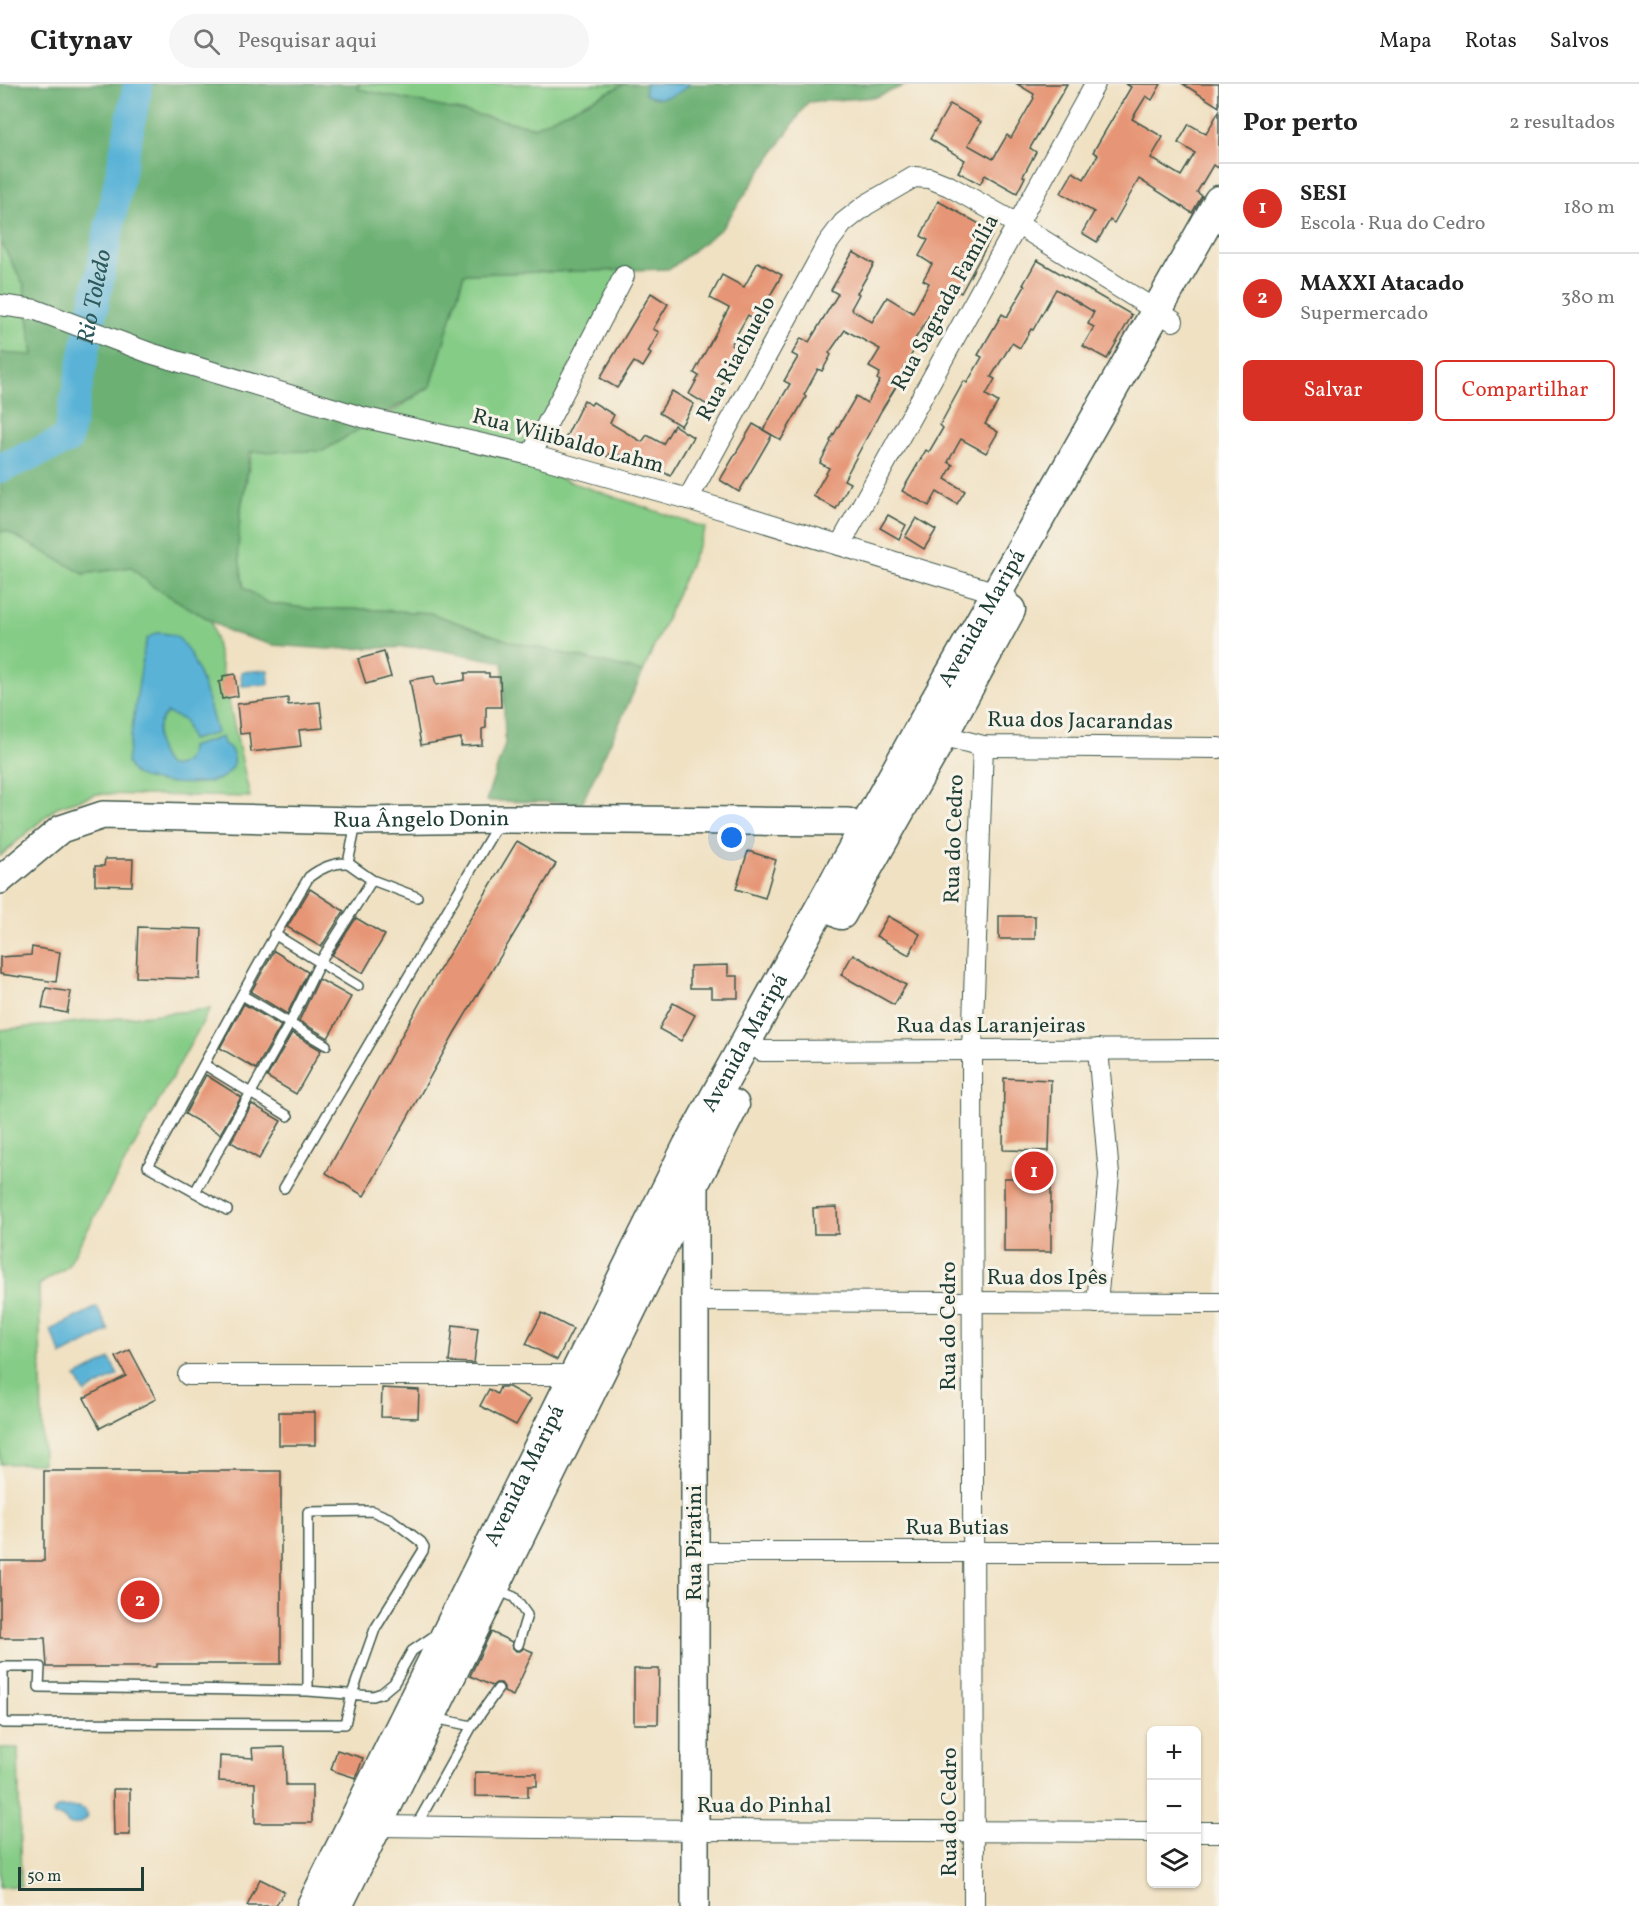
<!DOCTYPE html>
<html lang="pt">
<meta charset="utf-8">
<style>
body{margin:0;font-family:Vollkorn,serif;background:#f6f6f6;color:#222}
.controls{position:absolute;right:18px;bottom:18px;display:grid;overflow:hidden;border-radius:9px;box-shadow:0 2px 4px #0004}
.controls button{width:54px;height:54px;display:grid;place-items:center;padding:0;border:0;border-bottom:2px solid #e0e0e0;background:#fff;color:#222;font:30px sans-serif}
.scale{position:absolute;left:18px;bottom:15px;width:126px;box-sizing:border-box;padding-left:6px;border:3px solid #1f3d34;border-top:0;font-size:16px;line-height:21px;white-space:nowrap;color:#1f3d34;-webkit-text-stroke:4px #f7f3e8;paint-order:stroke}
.you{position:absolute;left:732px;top:754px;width:21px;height:21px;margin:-15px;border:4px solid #fff;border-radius:50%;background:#1a73e8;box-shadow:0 0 0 9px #1a73e833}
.badge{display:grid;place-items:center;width:39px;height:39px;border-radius:50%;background:#d93025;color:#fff;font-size:20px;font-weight:700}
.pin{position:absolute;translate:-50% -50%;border:3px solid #fff;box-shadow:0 2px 6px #0006}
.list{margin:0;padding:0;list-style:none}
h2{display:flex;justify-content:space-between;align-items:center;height:78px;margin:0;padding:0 24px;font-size:26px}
h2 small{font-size:20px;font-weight:400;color:#767676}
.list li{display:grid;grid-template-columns:39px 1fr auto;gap:18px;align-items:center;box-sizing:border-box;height:90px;padding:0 24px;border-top:2px solid #e0e0e0}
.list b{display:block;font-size:22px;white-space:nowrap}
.list p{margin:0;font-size:20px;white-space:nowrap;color:#767676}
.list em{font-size:20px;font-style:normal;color:#767676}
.actions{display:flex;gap:12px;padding:18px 24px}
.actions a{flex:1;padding:14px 0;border:2px solid #d93025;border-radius:9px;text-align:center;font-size:21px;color:#d93025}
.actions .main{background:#d93025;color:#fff}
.icon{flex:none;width:33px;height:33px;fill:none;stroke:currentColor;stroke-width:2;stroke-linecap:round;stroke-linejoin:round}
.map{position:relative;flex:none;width:1219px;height:1822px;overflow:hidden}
header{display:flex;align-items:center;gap:36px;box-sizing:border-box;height:84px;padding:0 30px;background:#fff;border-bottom:2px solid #e0e0e0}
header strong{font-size:28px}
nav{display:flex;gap:33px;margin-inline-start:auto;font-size:21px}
.search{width:420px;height:54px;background:#f6f6f6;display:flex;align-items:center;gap:15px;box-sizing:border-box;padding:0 21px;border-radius:33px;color:#767676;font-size:22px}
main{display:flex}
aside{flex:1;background:#fff}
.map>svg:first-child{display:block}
</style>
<header>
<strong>Citynav</strong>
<div class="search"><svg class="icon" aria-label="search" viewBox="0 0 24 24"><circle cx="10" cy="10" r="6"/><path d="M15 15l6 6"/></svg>Pesquisar aqui</div>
<nav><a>Mapa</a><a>Rotas</a><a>Salvos</a></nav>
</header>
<main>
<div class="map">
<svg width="1219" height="1822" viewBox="0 0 1219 1822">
<rect width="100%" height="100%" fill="#f7f3e8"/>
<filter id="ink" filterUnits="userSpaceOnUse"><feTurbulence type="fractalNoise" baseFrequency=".0167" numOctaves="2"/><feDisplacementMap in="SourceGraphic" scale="12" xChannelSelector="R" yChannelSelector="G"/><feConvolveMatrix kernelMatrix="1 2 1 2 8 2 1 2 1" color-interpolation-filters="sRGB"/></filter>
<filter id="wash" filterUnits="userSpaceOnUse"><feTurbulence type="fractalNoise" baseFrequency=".008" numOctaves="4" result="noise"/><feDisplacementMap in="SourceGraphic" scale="24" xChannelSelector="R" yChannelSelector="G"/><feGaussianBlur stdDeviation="1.35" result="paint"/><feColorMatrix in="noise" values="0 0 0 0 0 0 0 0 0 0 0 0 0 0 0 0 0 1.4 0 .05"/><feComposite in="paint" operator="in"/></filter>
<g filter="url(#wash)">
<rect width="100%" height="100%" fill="#f0e1c3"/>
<!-- green -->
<g fill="#85cc86" stroke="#52845d" stroke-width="1.5">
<polygon points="359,0 625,0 534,43 358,5"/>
<polygon points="0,156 24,201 33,272 0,269"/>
<polygon points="632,186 532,385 706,444 643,588 509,557 430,529 362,525 311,525 268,519 244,504 238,468 240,430 259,332 367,345 431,302 464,190"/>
<polygon points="6,446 84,490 131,483 152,502 211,536 250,713 97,710 57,723 0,772 0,448"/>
<polygon points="210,925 67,1183 39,1201 43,1379 0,1380 0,946"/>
<polygon points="0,1664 18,1664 21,1802 0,1803"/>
</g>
<!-- forest -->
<polygon fill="#6cb073" stroke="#467654" stroke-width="1.5" points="0,0 359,0 358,5 534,43 625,0 908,0 876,13 808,18 722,144 670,185 464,190 431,302 323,367 250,368 240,430 238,468 244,504 268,519 311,525 362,525 430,529 509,557 643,588 582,719 486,717 505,660 503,578 424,563 329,565 273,561 230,548 152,502 131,483 84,490 6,447 0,448 0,269 33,271 24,201 0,156"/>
<!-- water -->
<g fill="#5ab3d7" stroke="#3c7886" stroke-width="1.5">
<path d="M 645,0 L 690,0 C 678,11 660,19 645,10 Z"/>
<path d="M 156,549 C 163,549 172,549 178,554 C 197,570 210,624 217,649 L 191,656 L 184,636 L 167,629 C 152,643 155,667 168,682 C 181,684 190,677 190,663 L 222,653 L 224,660 C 234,665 234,673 233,683 C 230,686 227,691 223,693 C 206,703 151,701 135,690 C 130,687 129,683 127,678 L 144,565 L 147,555 Z"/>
<polygon points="268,586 269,600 242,602 241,588"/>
<polygon points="97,1223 109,1247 62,1271 50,1246"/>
<polygon points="110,1275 118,1291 85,1309 76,1293"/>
<path d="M 79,1723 L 85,1726 L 87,1734 C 82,1739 78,1741 70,1741 L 62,1733 L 54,1732 L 53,1729 L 57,1724 Z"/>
</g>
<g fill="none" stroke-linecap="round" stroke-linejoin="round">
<!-- river -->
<path stroke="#5ab3d7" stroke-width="30" id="s1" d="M 0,384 L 67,356 L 138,0"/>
</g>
<g id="blocks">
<!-- building -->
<g fill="#e69676">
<polygon points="1017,0 1067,0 1030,64 1036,68 1023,92 1025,93 1017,109 985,91 980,100 958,88 965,76 930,55 950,20 981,38 968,61 993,75 1007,51 1011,54 1034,14 1033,13 1034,10"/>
<polygon points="1126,0 1161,0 1152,16 1146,12 1132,35 1163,53 1151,74 1181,92 1195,69 1178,59 1189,40 1206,50 1219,27 1219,84 1213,81 1197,108 1202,112 1192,129 1139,95 1114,139 1110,136 1097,158 1082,149 1094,128 1061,109 1073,88 1084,95 1098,71 1093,68 1131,3"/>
<polygon points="1183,0 1219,0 1219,23"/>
<polygon points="938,117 994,148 961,209 952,204 936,235 929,232 912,260 916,262 900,292 902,293 881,327 844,396 850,399 836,425 813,412 829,384 820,379 831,358 830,357 856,312 867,319 880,297 877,295 880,289 869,283 880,265 845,246 829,269 831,271 822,287 818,285 804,311 806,313 781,356 763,346 790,300 784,297 798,273 792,270 801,254 809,258 838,210 831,206 853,168 874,180 857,209 859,210 851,225 872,238 887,213 913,229 929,199 923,196 932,180 919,172 928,156 921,152"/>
<polygon points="1037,176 1132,231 1107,275 1083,262 1094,243 1088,240 1094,228 1056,205 1033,246 1031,245 1020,264 1012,259 991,293 995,295 986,311 998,318 985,340 998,348 986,369 961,355 948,378 953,381 945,395 965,407 957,420 937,408 929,422 902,407 926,366 929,368 943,344 940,341 953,317 964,297 967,299 982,273 978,271 1002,230 1007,233 1025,202 1023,201"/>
<polygon points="758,178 782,191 756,236 748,231 731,261 736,264 733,271 737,273 709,322 689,310 699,292 694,289 729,224 710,214 722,191 744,203"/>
<polygon points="651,209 668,220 653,245 659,248 648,268 651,270 643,283 634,278 617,304 600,294"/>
<polygon points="672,307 694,320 681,342 659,329"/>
<polygon points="584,316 591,321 593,318 614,331 610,339 642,358 647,351 663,360 674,341 693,353 670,392 634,370 629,377 612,366 608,373 601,369 599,372 565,355"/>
<polygon points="753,340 772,351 739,408 720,396"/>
<polygon points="888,431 906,441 899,455 880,444"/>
<polygon points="916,434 936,446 924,465 905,453"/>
<polygon points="384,568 391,593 366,600 358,575"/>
<polygon points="465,589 489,589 489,593 500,593 501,623 486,623 486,644 482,645 482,661 461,662 461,654 421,661 410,596 434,592 436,601 465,596"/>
<polygon points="235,590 238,612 222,615 219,598 223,597 223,592"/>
<polygon points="288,614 288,621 320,618 323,644 299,646 301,662 251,668 249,649 240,650 237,620"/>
<polygon points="517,757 556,780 455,948 364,1112 326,1089 423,913"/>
<polygon points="748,767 776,776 765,814 736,805"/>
<polygon points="105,775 133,775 132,802 95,801 95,782 104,782"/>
<polygon points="310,805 344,827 321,863 287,843"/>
<polygon points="888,832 920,850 909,871 876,852"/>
<rect x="999" y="832" width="36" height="23"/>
<polygon points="356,834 385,851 363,889 332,871"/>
<polygon points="138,843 202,845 200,895 136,893"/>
<polygon points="32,863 60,868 56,898 0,890 0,873 31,871"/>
<polygon points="274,867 308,888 287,930 251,908"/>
<polygon points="853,870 906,901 894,921 841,891"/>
<polygon points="728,881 728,892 738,892 738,914 711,914 711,904 690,904 690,882"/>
<polygon points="319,895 351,913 328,954 299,937"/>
<polygon points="46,904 71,908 67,929 42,924"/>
<polygon points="673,919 695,931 681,957 659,945"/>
<polygon points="244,920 281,942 256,985 220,964"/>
<polygon points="292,949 321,966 296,1010 267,993"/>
<polygon points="206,991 241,1013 220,1050 185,1030"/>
<polygon points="1004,994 1051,996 1049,1067 1003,1066"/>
<polygon points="252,1020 281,1037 259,1075 231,1058"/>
<rect x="1004" y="1094" width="47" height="74"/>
<polygon points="837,1123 838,1150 814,1150 813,1124"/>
<polygon points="542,1229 573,1245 557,1276 526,1260"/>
<polygon points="453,1241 478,1244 474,1279 449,1278"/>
<polygon points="130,1266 156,1315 100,1344 84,1314 126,1292 116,1273"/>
<polygon points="500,1303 509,1303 531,1315 516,1341 480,1322 489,1305 497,1310"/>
<polygon points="382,1304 419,1306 418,1334 381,1333"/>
<rect x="279" y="1328" width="36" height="33"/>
<polygon points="44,1387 281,1387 281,1580 156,1580 156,1583 47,1583 45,1554 0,1554 0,1477 44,1477"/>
<polygon points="491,1548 512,1558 512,1563 516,1567 520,1567 524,1564 533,1568 513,1612 504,1608 504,1603 501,1599 496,1599 492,1602 470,1592"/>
<polygon points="634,1585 659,1585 658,1640 634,1640"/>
<polygon points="285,1663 286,1701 312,1701 312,1739 255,1739 255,1699 219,1697 220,1672 253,1674 252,1664"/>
<polygon points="337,1666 363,1674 356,1694 331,1686"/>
<polygon points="475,1688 537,1689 537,1702 528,1702 528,1713 475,1712"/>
<polygon points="113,1705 130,1705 130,1751 114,1751"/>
<polygon points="260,1795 284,1807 276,1822 247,1822"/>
</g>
</g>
</g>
<g filter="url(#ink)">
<use href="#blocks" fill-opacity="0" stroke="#3e5649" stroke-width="1.5"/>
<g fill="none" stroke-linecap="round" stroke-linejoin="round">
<defs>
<g id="lane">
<polyline points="348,779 372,796 417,813"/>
<polyline points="274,850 358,902"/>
<polyline points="242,911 326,961"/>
<polyline points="205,981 288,1032"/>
<polyline points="284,1104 498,740"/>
<polyline points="195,1108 290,939 320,878 372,796"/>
<path d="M 227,1126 L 148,1082 C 202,986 252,887 309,793 C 319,785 334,778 348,779 L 356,740"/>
<polyline points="497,1506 514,1513 527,1531 518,1561"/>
<polyline points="308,1607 308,1428 372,1427 391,1435 421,1458 424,1463 423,1467 375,1545 352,1610 345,1640 3,1639 3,1583 40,1583 39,1603 308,1607 373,1612 382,1609 394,1599 412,1567 437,1550"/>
<polyline points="434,1634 472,1642 498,1605"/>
<polyline points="416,1742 472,1642"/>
</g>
<g id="street">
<polyline points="0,221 36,226 150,269 362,333 531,371 688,415 997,509 1007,514"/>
<polyline points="531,371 624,192"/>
<polyline points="688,415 828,159 843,139 866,121 914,93 929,94 949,102 1017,140 1173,237"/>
<polyline points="840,461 1095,0"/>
<polyline points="934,645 956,655 983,662 1219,664"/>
<polyline points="747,957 762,967 1219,965"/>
<polyline points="695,1217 1219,1219"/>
<polyline points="1097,1219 1109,1091 1098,965"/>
<polyline points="188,1291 574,1291"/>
<polyline points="695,1468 1219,1468"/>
<polyline points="370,1737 377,1742 695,1746 1152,1748"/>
<polyline points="1196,1748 1219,1748"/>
<polyline points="974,1822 972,966 983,662"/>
</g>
<g id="secondary">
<path id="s2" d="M 0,796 L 61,745 L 103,731 L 357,737 L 509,735 L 848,738 L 863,747"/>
<polyline points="695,1822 695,1096"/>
</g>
<g id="primary">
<polyline points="841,830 943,650 1010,526"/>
<path id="s3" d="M 312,1822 L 688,1062 L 923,639 L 1219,117"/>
<polyline points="337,1822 673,1140 734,1021"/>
</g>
</defs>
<!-- lane casing -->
<use href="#lane" stroke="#3e5649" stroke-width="12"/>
<!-- street casing -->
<use href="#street" stroke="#3e5649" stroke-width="22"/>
<!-- secondary casing -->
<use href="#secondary" stroke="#3e5649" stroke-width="30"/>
<!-- primary casing -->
<use href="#primary" stroke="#3e5649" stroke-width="33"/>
<!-- lane -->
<use href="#lane" stroke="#fff" stroke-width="9"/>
<!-- street -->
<use href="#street" stroke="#fff" stroke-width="20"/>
<!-- secondary -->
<use href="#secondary" stroke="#fff" stroke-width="27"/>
<!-- primary -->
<use href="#primary" stroke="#fff" stroke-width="30"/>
</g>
</g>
<g text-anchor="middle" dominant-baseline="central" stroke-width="6" stroke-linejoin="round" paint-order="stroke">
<!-- street labels -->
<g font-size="22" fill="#1f3d34" stroke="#f7f3e8">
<text transform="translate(946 219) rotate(-61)">Rua Sagrada Família</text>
<text transform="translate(737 275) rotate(-61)">Rua Riachuelo</text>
<text transform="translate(568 358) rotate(15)">Rua Wilibaldo Lahm</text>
<text stroke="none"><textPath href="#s3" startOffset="1452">Avenida Maripá</textPath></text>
<text transform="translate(1080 638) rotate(1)">Rua dos Jacarandas</text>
<text stroke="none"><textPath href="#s2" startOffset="442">Rua Ângelo Donin</textPath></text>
<text transform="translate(955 755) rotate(-88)">Rua do Cedro</text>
<text x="991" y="942">Rua das Laranjeiras</text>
<text stroke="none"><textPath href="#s3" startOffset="966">Avenida Maripá</textPath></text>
<text x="1047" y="1194">Rua dos Ipês</text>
<text transform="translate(949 1242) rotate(-90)">Rua do Cedro</text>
<text stroke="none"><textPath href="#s3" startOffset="480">Avenida Maripá</textPath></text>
<text x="957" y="1444">Rua Butias</text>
<text transform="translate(695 1459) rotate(-90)">Rua Piratini</text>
<text x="764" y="1722">Rua do Pinhal</text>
<text transform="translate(950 1728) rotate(-90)">Rua do Cedro</text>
</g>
<!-- water labels -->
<g font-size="24" font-style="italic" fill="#2e5a5d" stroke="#f7f3e8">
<text stroke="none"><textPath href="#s1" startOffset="218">Rio Toledo</textPath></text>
</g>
</g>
</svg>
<div class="controls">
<button>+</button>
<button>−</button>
<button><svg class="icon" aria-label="layers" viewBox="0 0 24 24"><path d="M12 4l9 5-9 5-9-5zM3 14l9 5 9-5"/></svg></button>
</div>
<div class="scale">50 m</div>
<div class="you"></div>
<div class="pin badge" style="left:1034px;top:1087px">1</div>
<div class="pin badge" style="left:140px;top:1516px">2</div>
</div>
<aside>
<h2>Por perto<small>2 resultados</small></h2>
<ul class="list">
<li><span class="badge">1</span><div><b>SESI</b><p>Escola · Rua do Cedro</p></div><em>180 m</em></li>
<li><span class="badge">2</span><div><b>MAXXI Atacado</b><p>Supermercado</p></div><em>380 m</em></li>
</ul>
<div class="actions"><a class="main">Salvar</a><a>Compartilhar</a></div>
</aside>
</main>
